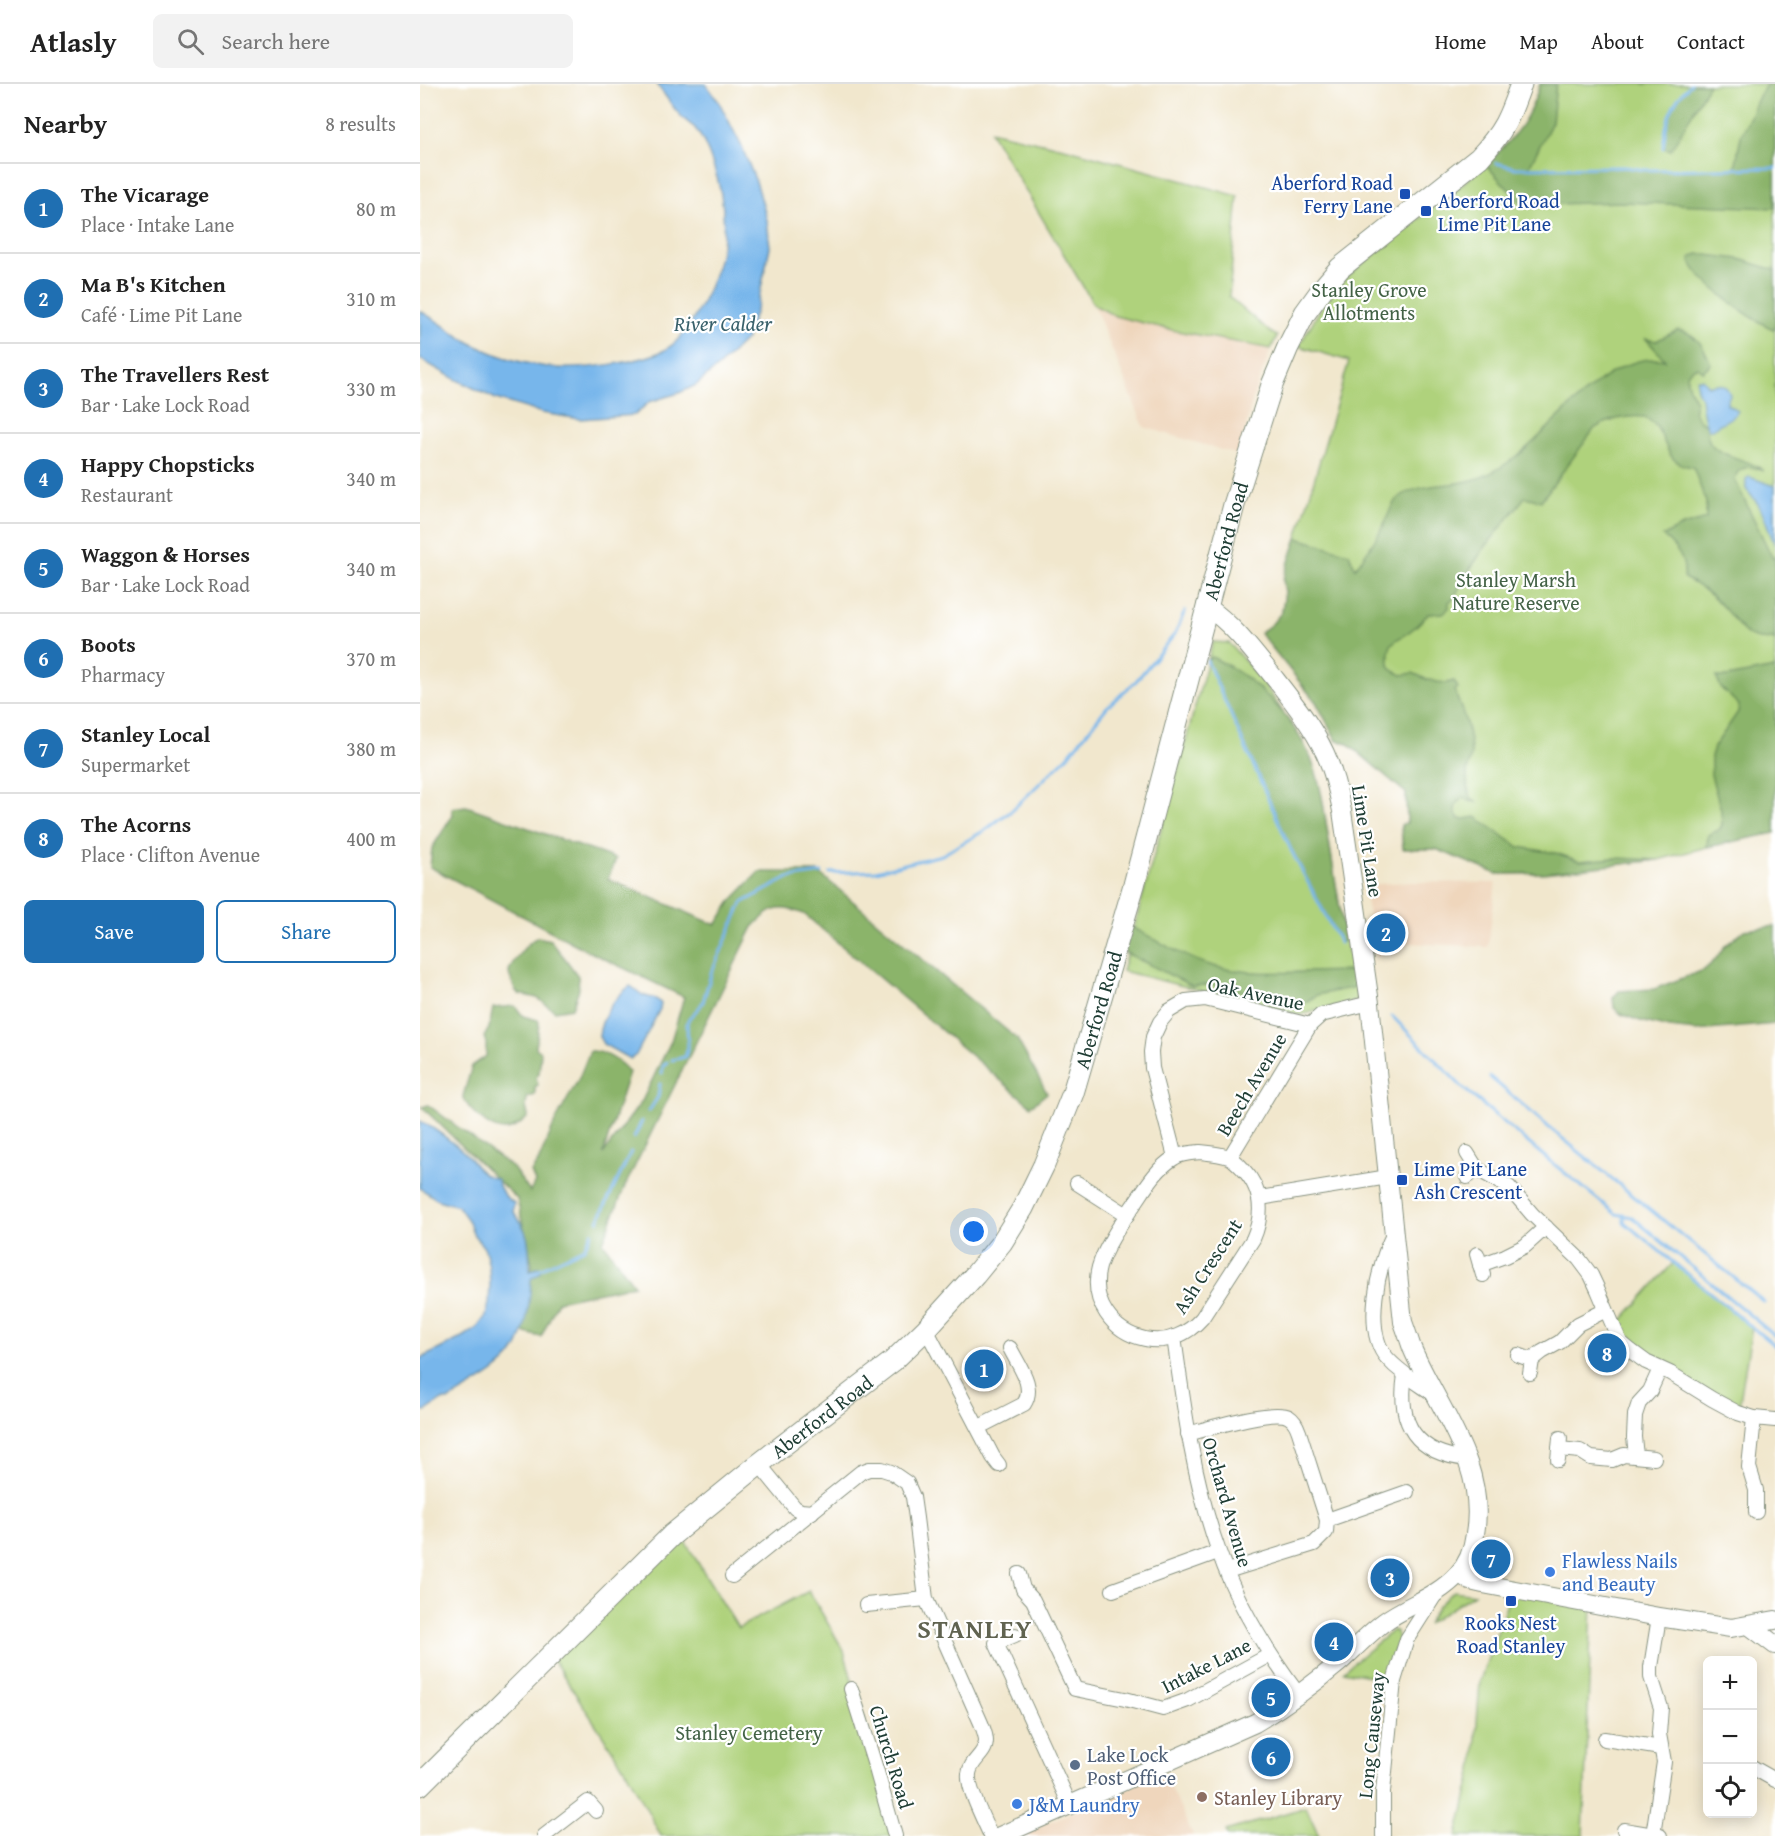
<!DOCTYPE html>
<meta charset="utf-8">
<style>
body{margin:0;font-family:"Gentium Book Plus",serif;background:#f2f2f2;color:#222}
.controls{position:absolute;right:18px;bottom:18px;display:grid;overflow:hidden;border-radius:9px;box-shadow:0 3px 15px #0003}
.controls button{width:54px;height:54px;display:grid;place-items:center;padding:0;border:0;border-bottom:2px solid #e0e0e0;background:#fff;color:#222;font:30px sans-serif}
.you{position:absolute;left:554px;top:1148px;width:21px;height:21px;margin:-15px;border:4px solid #fff;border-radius:50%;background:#1a73e8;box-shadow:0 0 0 9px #1a73e833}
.badge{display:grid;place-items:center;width:39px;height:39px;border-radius:50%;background:#1f6fb2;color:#fff;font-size:20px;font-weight:700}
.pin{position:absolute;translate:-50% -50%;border:3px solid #fff;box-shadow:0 2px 6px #0006}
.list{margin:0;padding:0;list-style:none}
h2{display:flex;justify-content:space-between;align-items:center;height:78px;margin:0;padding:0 24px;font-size:26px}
h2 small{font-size:20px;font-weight:400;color:#767676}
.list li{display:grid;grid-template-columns:39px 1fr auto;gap:18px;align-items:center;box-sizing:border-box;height:90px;padding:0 24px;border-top:2px solid #e0e0e0}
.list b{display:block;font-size:22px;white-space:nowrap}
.list p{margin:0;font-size:20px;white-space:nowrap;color:#767676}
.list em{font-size:20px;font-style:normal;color:#767676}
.actions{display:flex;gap:12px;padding:18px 24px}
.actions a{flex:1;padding:14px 0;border:2px solid #1f6fb2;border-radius:9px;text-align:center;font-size:21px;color:#1f6fb2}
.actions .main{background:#1f6fb2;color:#fff}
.icon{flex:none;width:33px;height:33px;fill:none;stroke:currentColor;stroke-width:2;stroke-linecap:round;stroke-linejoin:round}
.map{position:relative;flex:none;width:1355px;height:1752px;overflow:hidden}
header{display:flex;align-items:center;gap:36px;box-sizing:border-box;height:84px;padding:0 30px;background:#fff;border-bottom:2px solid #e0e0e0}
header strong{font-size:28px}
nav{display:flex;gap:33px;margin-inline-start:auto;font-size:21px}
.search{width:420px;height:54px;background:#f2f2f2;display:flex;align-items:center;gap:15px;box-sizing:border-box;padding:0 21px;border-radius:9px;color:#767676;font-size:22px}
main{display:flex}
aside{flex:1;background:#fff}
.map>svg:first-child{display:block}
</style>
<header>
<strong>Atlasly</strong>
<div class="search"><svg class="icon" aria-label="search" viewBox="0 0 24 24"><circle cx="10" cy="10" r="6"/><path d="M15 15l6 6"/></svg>Search here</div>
<nav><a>Home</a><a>Map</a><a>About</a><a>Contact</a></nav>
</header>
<main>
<aside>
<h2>Nearby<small>8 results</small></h2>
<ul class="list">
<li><span class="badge">1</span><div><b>The Vicarage</b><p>Place · Intake Lane</p></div><em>80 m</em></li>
<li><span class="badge">2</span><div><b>Ma B's Kitchen</b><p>Café · Lime Pit Lane</p></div><em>310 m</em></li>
<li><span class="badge">3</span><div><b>The Travellers Rest</b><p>Bar · Lake Lock Road</p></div><em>330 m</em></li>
<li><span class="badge">4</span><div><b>Happy Chopsticks</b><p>Restaurant</p></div><em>340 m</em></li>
<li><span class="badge">5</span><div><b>Waggon &amp; Horses</b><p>Bar · Lake Lock Road</p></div><em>340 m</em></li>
<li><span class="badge">6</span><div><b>Boots</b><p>Pharmacy</p></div><em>370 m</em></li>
<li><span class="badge">7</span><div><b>Stanley Local</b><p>Supermarket</p></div><em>380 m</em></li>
<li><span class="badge">8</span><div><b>The Acorns</b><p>Place · Clifton Avenue</p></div><em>400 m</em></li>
</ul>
<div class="actions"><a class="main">Save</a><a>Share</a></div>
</aside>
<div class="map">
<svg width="1355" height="1752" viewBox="0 0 1355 1752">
<rect width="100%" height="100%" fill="#fff"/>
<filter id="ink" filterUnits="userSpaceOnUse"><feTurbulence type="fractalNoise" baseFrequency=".0167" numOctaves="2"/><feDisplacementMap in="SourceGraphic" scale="12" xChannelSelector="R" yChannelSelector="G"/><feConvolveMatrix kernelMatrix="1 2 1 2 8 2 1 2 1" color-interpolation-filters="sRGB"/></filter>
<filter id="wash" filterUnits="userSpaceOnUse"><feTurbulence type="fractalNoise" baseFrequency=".008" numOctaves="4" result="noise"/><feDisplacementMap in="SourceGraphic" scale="24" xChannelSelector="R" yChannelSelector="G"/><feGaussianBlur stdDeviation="1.35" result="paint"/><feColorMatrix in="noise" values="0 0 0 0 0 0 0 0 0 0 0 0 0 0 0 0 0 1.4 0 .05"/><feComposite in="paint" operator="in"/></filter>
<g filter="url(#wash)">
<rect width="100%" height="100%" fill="#f1e7cd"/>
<!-- built -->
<g fill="#efd6bc">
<polygon points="674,221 695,232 752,246 851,265 834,310 819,371 724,343"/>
<polygon points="987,798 1076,799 1068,863 989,859 957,873 943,801"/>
<polygon points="744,1689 773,1752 596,1752"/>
</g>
<!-- green -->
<g fill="#afd27b" stroke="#678858" stroke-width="1.5">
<polygon points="1120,0 1355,0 1355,749 1287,763 1238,776 1104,790 1077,790 1016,765 983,765 981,741 987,739 986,709 926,658 917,657 896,618 840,549 852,540 862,528 865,508 863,495 871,475 929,277 879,262 902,222 924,195 1066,81 1091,56 1105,37 1113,22"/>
<polygon points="570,47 648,65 818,112 809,213 850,248 857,252 851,265 752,246 695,232 674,221"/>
<polygon points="793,558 809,559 842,597 882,656 890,674 902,713 925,856 941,916 880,931 702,887"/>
<polygon points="1254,1178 1332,1243 1318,1329 1240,1285 1195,1244"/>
<polygon points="258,1446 318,1544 389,1507 424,1567 475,1752 241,1752 208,1690 130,1571"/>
<polygon points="1092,1505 1172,1521 1163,1752 1037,1752 1054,1681 1060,1597"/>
<polygon points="1033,1507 1054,1510 1007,1540 1018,1522"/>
<polygon points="973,1546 977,1548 978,1556 966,1595 923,1587"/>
<polygon points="886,1723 899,1752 808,1752 806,1747"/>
</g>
<!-- forest -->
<g fill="#8bb46b" stroke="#557850" stroke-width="1.5">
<path d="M 1120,0 L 1136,0 L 1132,38 L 1109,83 L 1205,83 L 1225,86 L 1315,84 L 1321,52 L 1340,10 L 1347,0 L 1355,0 L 1355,124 L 1201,118 L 1103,121 L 1066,81 C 1094,52 1108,40 1120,0 Z"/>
<path d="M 1271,0 L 1289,0 L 1251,66 L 1243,64 C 1246,37 1250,19 1271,0 Z"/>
<path d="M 1278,170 L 1319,175 L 1355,186 L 1355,246 C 1335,237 1273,196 1270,174 Z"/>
<path d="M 1258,246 C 1278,250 1284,263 1291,280 L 1283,287 L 1278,283 C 1258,286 1270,307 1276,317 C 1270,328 1278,337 1288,341 C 1281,375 1327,371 1344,387 C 1333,383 1327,380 1317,389 L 1315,396 L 1352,473 L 1355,475 L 1355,557 L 1353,555 C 1323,559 1320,540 1302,522 C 1290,510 1279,501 1264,494 C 1266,475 1257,465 1243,452 L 1263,442 L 1286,435 L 1286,418 L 1273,383 C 1245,380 1249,361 1236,342 C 1233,339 1229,336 1225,333 C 1206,331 1191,335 1175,344 L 1121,417 L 1105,413 L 1063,466 L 1046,491 L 1034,514 L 1029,518 L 1029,524 L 1023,529 L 1008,530 C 1003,535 999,540 994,544 C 977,559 967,552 969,581 L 972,586 L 982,591 L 993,589 L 1006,595 L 1017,598 L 1027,599 L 1034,597 L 1038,604 L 1034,606 C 1042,626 1051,648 1051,670 C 1051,674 1049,678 1048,683 C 1046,694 1047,705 1052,715 L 1058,718 L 1049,717 L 1045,713 C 1035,718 1032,725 1039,735 L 1045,735 L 1056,733 L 1099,763 L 1136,769 L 1159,777 L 1194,774 L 1238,776 L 1123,789 L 1077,790 L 1016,765 L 983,765 L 981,741 L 987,739 L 986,709 L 926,658 L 917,657 L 896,618 L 840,549 L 852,540 L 862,528 L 865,508 L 863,495 L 877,454 L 929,469 L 935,484 C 946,470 955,457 963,442 C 968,434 971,419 978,414 C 998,399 1025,403 1048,397 C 1067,393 1082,383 1097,372 C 1136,342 1190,265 1245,276 L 1226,255 L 1236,257 Z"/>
<path d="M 792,573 C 834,593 871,630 890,672 C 901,697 904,725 908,752 C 914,787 919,821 925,856 L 920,859 L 871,766 L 787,577 Z"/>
<polygon points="1355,584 1355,749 1287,763 1288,751 1299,746 1302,741 1301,726 1291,691 1291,672 1294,663 1318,628 1319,621 1301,604 1296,593 1307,593"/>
<path d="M 46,722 L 196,775 L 188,795 L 296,841 L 312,816 L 339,788 L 398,788 L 597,955 L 627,1009 L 611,1022 L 384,830 C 358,820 351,824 333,843 L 205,1102 L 183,1158 L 214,1201 L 138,1217 L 121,1253 L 102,1248 L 112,1180 L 97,1115 L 2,1023 L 8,1021 L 93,1084 L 110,1108 L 115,1098 L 111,1088 L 118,1078 L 136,1036 L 159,994 L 170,967 C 184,966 201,978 209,988 L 183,1070 L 222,1017 L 251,957 L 264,913 L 168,867 L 10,783 L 12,764 L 33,731 L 32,724 Z"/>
<path d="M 710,842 C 737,856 765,874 793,882 C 831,893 891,887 932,887 L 936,903 L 897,911 L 884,919 L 790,901 L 772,902 L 704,868 Z"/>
<polygon points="1355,842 1355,940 1276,947 1249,944 1217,936 1201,930 1194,924 1193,914 1199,907 1234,905 1284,886 1295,876 1304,863 1324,846"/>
<path d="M 118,853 L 130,856 L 144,873 L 158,892 L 159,905 L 152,924 L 135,927 L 117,914 L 99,910 L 95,906 C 94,900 88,892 89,887 C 92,878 109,856 118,853 Z"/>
<path d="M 95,922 L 103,932 L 118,936 L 119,939 L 116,964 L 121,968 L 119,990 L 116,993 L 118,1001 L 115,1003 L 115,1011 L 107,1014 L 106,1023 L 108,1032 C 105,1038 92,1046 85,1046 C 70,1047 47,1025 43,1012 L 52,982 L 66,972 L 66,959 L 64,953 L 69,944 L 73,924 Z"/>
</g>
<!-- water -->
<g fill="#77b6eb" stroke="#4b7a90" stroke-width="1.5">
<path d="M 236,0 L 286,0 L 299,18 L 321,61 L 337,100 L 347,136 L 350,163 L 337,223 L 326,255 L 299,282 L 276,301 L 259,309 L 229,318 L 215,331 L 160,335 L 122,329 L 76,315 L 35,295 L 0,275 L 0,227 C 15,235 28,245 42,254 C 67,269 99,279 128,283 C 154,287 225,279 248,264 C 275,246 301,184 303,152 C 305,129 301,103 293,81 C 289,69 283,54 275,44 C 271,40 265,37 261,32 C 252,23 245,10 236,0 Z"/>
<path d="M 1277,295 L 1282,295 L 1288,302 C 1299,298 1307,300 1310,311 L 1307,317 L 1307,320 L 1318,327 C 1314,334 1300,339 1292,345 L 1288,345 C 1283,333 1282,325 1281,313 C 1277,307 1275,301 1277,295 Z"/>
<polygon points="1329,393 1355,402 1355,462 1344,432 1338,420 1326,405 1326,395"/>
<path d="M 210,902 C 215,904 218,909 223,911 C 231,915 236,912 241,920 L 240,925 L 216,971 L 210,975 L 183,960 L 179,952 C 181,933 194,913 210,902 Z"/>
<path d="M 0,1037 C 15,1044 31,1057 44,1068 C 58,1081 55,1089 77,1095 C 79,1105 85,1114 94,1119 L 93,1127 C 110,1149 109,1159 110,1187 L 119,1183 L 121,1188 L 111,1195 C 110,1217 106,1250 94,1268 C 81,1288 49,1303 29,1316 L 22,1316 L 6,1327 L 0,1326 L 0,1275 L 43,1253 L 57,1244 L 66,1232 L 69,1219 L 70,1199 L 69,1183 L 65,1165 L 54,1151 L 48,1136 L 38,1122 L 18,1116 L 0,1104 Z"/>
</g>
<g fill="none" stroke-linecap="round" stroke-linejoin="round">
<!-- stream -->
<g stroke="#77b6eb" stroke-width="3">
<path d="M 1243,64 C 1246,37 1250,19 1271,0"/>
<polyline points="1076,79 1096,84 1205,83 1225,86 1355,84"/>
<polyline points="787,577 871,766 920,859"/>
<polyline points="410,789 456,787 522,771 567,745 582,733 589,729 648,672 687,623 716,597 755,550 765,527"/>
<polyline points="972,932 1043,1004 1125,1073 1196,1130 1212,1133 1355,1252"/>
<polyline points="252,976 265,973 268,963 267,939 269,934 279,924 283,918 291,890 322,819 368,794 402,789"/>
<polyline points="242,989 243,982 247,978"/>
<polyline points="1070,993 1132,1046 1344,1218"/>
<polyline points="229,1027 238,1013 240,1000"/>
<polyline points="214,1054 222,1037"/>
<polyline points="1204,1131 1204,1138 1355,1262"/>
<polyline points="178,1137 211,1068"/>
<polyline points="120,1185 164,1164 172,1148"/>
</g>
</g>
</g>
<g filter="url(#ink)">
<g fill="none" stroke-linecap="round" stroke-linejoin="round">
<defs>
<g id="street">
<path d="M 780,1068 C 789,1069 800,1070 809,1073 C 814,1075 819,1081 823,1085 C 842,1105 844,1130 833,1155 L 782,1234 C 768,1250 747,1260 725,1255 C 692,1248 670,1217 679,1183 C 685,1162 703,1137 715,1119 C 726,1103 737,1084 754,1074 C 761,1069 772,1069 780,1068 Z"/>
<polyline points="1047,1069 1057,1085 1047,1093"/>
<polyline points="755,1073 732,984 731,968 733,953 740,938 749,927 766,917 785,915 890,941"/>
<polyline points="810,1073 890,941 901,931 950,919"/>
<polyline points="1057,1085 1089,1103 1112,1130 1159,1175 1171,1191 1178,1206 1200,1258 1211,1267 1226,1278 1250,1289 1292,1315 1318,1329 1334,1334 1355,1336"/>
<polyline points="657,1099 707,1131"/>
<polyline points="840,1114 968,1093"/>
<path d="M 973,1151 C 958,1180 943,1247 967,1274 C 980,1289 998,1299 1015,1311"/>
<polyline points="1057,1170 1063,1191"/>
<polyline points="1060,1181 1085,1172 1105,1162 1126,1143"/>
<polyline points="506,1245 573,1373 579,1381"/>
<path d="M 754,1253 C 764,1326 774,1399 799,1468 C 817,1520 846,1567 879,1611"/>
<polyline points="1098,1271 1112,1276 1110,1289"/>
<polyline points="1112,1276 1122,1268 1140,1258 1158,1240 1186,1226"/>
<path d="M 985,1291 C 977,1340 996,1370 1048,1375"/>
<polyline points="1334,1334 1329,1383 1336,1406 1336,1428"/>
<path d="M 559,1343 L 604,1320 C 616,1302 598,1281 590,1264"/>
<path d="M 768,1350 C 787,1345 854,1324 869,1333 C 874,1336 877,1342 879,1348 L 907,1436 L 906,1448 L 894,1460 L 807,1487"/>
<polyline points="1139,1365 1160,1367 1171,1374 1192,1376 1204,1371 1234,1374"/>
<polyline points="1216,1372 1214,1353 1215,1331 1219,1319 1230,1307 1240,1285"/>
<polyline points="1138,1376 1140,1354"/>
<polyline points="339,1380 375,1424 381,1427 392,1428"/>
<polyline points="907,1436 987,1408"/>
<polyline points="599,1490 603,1505 613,1516 655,1605 705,1615 743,1625 768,1616 850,1571"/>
<path d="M 312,1492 L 441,1388 L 449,1385 L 462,1385 L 471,1388 L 487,1399 L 493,1413 L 496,1434 L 506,1515 L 561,1639 C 563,1644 566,1651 566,1657 C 566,1671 550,1676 549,1690 C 547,1704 565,1738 571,1752"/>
<polyline points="693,1506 798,1468"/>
<polyline points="446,1521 506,1515"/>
<polyline points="595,1551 576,1559 650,1721"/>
<polyline points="431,1605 457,1688 475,1752"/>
<polyline points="1185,1655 1241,1664"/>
<polyline points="1332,1683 1355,1696"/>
<polyline points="1204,1746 1240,1752"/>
<polyline points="1233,1751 1244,1678 1239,1650 1241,1624 1231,1593 1231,1583 1239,1533"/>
<polyline points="124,1752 168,1718 176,1727"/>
<polyline points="963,1752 963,1708 974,1597 987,1555 1015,1511"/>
</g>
<g id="secondary">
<polyline points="1039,1489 1050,1497 1063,1500 1239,1533 1311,1544 1355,1536"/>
<polyline points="1330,1542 1355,1561"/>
<path d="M 580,1752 L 835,1639 C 865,1621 893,1601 920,1578 C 934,1565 948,1550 964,1538 C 987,1521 1017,1513 1037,1491 C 1048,1480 1053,1466 1055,1450 C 1067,1380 1018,1325 992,1264 C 989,1255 986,1246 983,1238 L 950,919 L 922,727 C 918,706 914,688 905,669 C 893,643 874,619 856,596 C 834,569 815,542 786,522"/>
</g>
<g id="primary">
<path id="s1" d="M 0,1701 L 252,1451 L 339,1380 L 473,1277 L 506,1245 L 555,1191 L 582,1158 L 603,1124 L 624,1081 L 653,1009 L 714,801 L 814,421 L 852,301 L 868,263 L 885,229 L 903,204 L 920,184 L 1059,74 C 1084,47 1089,34 1101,0"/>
</g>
</defs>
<!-- street casing -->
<use href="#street" stroke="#889280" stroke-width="16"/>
<!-- secondary casing -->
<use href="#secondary" stroke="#889280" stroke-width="20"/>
<!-- primary casing -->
<use href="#primary" stroke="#889280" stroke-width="23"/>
<!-- street -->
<use href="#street" stroke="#fff" stroke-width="14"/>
<!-- secondary -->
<use href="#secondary" stroke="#fff" stroke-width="18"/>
<!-- primary -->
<use href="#primary" stroke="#fff" stroke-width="21"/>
</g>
</g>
<!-- markers -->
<g fill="#1a4fb4" stroke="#fff" stroke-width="2">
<rect x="979" y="104" width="12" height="12" rx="3"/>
<rect x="1000" y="121" width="12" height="12" rx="3"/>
<rect x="976" y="1090" width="12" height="12" rx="3"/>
<rect x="1085" y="1511" width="12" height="12" rx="3"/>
</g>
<g fill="#3f7fe0" stroke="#fff" stroke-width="2">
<circle cx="1130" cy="1488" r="6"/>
<circle cx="597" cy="1720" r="6"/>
</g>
<circle fill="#5c6f8a" stroke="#fff" stroke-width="2" cx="655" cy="1681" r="6"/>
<circle fill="#8d6e63" stroke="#fff" stroke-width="2" cx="782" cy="1713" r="6"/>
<g text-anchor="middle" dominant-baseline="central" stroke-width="4.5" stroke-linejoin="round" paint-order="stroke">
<!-- transit labels -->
<g font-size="20" fill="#164399" stroke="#fff" text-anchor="start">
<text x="973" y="98" text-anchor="end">Aberford Road<tspan x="973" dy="23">Ferry Lane</tspan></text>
<text x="1018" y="116">Aberford Road<tspan x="1018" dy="23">Lime Pit Lane</tspan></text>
<text x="994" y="1084">Lime Pit Lane<tspan x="994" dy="23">Ash Crescent</tspan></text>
<text x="1091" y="1538" text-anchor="middle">Rooks Nest<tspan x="1091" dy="23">Road Stanley</tspan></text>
</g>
<!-- park labels -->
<g font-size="20" fill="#436246" stroke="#fff">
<text x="949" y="205">Stanley Grove<tspan x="949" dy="23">Allotments</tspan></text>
<text x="1096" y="495">Stanley Marsh<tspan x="1096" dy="23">Nature Reserve</tspan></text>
<text x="329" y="1648">Stanley Cemetery</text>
</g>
<!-- street labels -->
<g font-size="20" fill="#1f3d34" stroke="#fff">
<text stroke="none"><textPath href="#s1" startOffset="1536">Aberford Road</textPath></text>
<text transform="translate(948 757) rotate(81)">Lime Pit Lane</text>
<text transform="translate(836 909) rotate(12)">Oak Avenue</text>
<text stroke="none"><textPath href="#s1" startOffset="1050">Aberford Road</textPath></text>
<text transform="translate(831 1000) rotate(-59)">Beech Avenue</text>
<text transform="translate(787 1182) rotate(-57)">Ash Crescent</text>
<text stroke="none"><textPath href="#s1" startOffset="546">Aberford Road</textPath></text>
<text transform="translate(808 1418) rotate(74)">Orchard Avenue</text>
<text transform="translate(786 1581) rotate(-27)">Intake Lane</text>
<text transform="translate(951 1651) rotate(-84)">Long Causeway</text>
<text transform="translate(472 1673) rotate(73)">Church Road</text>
</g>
<!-- shop labels -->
<g font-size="20" fill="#366cbe" stroke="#fff" text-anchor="start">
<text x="1142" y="1476">Flawless Nails<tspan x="1142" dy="23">and Beauty</tspan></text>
<text x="609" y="1720">J&amp;M Laundry</text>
</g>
<!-- service labels -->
<g font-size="20" fill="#4e5e75" stroke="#fff" text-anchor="start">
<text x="667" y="1670">Lake Lock<tspan x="667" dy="23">Post Office</tspan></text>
</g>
<!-- education labels -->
<g font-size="20" fill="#785e54" stroke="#fff" text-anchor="start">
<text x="794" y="1713">Stanley Library</text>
</g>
<!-- water labels -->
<g font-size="21" font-style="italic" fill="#39616b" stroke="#fff">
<text x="303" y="239">River Calder</text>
</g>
<!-- district labels -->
<g font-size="26" font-weight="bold" letter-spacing="1.5" fill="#606350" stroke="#fff">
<text x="555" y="1544">STANLEY</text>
</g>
</g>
</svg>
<div class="controls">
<button>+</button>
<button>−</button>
<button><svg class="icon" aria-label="locate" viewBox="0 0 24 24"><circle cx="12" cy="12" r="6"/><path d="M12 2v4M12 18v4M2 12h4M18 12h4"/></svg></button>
</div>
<div class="you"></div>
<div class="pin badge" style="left:564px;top:1285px">1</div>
<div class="pin badge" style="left:966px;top:849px">2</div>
<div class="pin badge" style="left:970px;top:1494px">3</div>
<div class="pin badge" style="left:914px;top:1558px">4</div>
<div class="pin badge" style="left:851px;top:1614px">5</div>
<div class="pin badge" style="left:851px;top:1673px">6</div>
<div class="pin badge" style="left:1071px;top:1475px">7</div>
<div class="pin badge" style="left:1187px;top:1269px">8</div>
</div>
</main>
